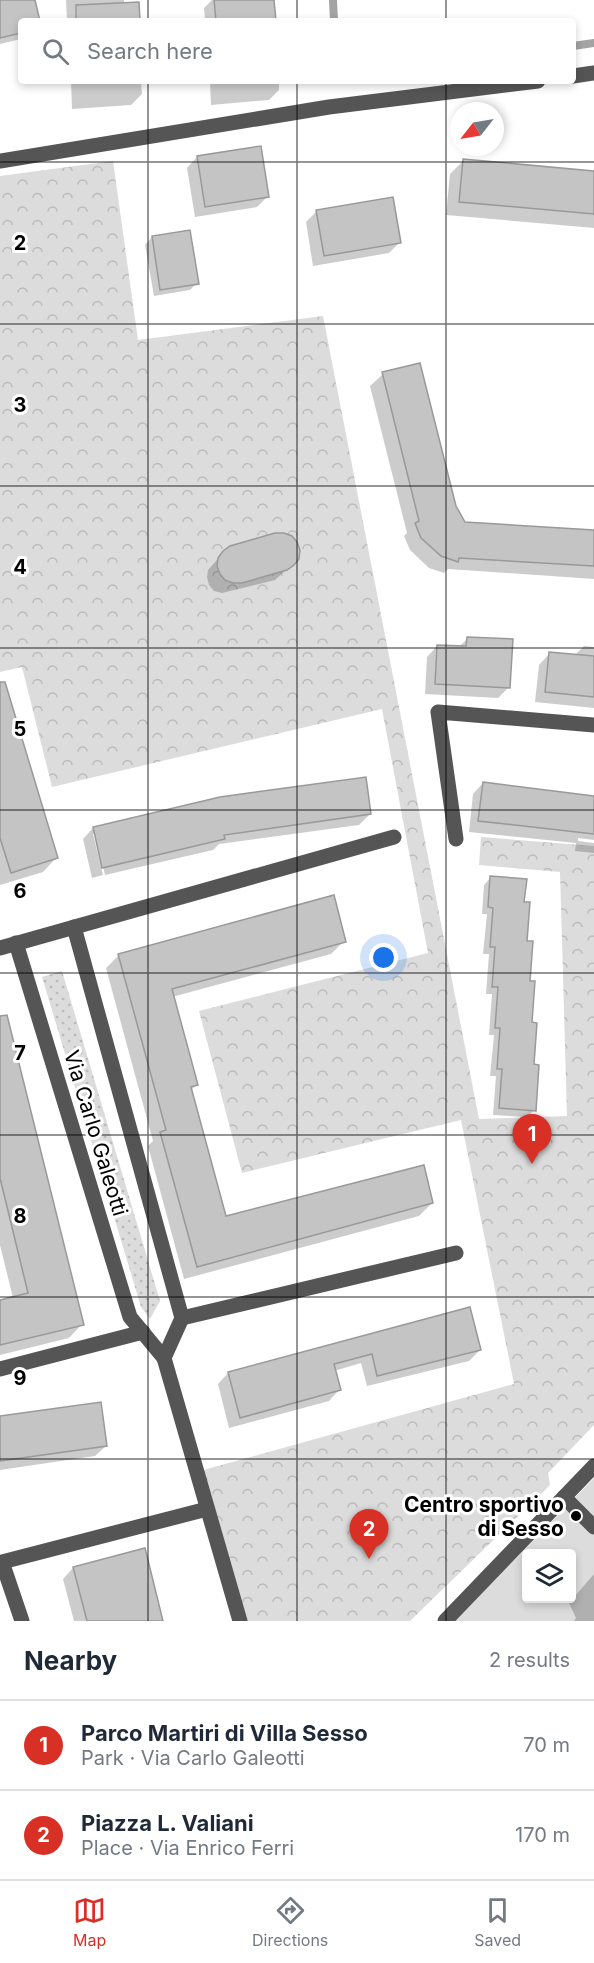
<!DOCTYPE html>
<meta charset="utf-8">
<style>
body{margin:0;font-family:Inter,sans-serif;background:#f2f2f3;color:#1f2937}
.controls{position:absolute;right:18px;bottom:18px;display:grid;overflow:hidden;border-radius:6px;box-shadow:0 3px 9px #0003}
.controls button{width:54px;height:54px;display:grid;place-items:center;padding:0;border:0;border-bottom:2px solid #e0e1e3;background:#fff;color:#1f2937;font:30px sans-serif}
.compass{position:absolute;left:450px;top:102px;width:54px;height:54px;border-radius:50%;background:#fff;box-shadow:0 3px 9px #0003;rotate:239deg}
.you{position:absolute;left:384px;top:958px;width:21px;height:21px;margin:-15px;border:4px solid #fff;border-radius:50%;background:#1a73e8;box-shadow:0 0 0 9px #1a73e833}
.badge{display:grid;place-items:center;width:39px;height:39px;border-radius:50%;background:#d93025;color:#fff;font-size:20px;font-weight:700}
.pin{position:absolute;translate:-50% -50px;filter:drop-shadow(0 2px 3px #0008)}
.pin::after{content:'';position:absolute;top:32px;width:21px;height:18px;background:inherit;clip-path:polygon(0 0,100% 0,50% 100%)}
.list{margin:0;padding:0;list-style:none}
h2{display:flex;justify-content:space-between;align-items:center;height:78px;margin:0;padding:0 24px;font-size:26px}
h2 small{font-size:20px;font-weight:400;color:#747a83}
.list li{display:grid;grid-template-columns:39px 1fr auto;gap:18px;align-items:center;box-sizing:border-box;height:90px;padding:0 24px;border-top:2px solid #e0e1e3}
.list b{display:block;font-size:22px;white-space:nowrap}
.list p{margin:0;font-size:20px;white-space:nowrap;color:#747a83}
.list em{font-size:20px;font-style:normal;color:#747a83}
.icon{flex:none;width:33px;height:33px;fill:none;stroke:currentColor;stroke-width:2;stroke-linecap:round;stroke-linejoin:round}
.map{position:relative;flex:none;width:594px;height:1621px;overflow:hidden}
.search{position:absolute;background:#fff;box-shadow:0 3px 9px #0003;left:18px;right:18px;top:18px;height:66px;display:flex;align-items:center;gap:15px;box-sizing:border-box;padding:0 21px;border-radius:6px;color:#747a83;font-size:22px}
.sheet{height:258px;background:#fff}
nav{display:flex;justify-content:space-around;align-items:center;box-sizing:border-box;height:84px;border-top:2px solid #e0e1e3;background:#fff;font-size:16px;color:#747a83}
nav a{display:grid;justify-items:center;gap:3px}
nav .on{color:#d93025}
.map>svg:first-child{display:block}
</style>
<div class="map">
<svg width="594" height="1621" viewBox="0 0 594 1621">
<defs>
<pattern id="grass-dots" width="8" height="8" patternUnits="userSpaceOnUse" patternTransform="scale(1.5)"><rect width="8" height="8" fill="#dcdcdc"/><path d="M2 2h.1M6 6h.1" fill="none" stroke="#bbb" stroke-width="1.8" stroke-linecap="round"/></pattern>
<pattern id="park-crowns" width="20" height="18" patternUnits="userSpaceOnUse" patternTransform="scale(1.5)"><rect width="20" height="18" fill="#dcdcdc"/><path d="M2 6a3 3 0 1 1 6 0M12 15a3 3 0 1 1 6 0" fill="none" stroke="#bbb"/></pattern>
</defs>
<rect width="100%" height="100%" fill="#fff"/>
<!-- grass -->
<polygon fill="url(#grass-dots)" points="62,971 160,1301 150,1319 141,1307 42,977"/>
<!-- park -->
<polygon fill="url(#park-crowns)" points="113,161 138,340 323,316 479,1119 567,1116 560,872 479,865 481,837 594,846 594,1425 548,1473 550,1485 410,1621 240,1621 196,1472 514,1384 461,1120 242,1173 199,1011 428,953 382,709 52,787 22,667 0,672 0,176"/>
<!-- pitch -->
<path fill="#dcdcdc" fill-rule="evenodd" d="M 594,1478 L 594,1621 L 455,1621 ZM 526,1554 L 572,1554 L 572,1598 L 526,1598 Z"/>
<!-- shadow -->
<g fill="#0003">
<polygon points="0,0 34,0 39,21 21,21 21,39 0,44"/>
<polygon points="66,0 124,0 124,4 138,21 67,21"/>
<polygon points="212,0 272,0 274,21 205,21 204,8"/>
<polygon points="71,81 141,81 142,94 131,105 72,109"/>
<polygon points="210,81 279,81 279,90 269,100 211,105"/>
<polygon points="197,157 268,196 257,207 195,217 187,168"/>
<polygon points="463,161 594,173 594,228 446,215 450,174"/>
<polygon points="317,211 399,243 389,253 313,266 306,222"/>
<polygon points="152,237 197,283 190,290 154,296 145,245"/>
<polygon points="383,374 464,523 594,531 594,579 448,569 444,573 429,568 410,550 404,536 407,533 370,386"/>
<polygon points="224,552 293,564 275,580 222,593 214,591 209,585 207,577 208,570"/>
<polygon points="467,639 509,687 498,698 425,694 427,657 437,646 459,647"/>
<polygon points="584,646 594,647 594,708 535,702 539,665 549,654 574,656"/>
<polygon points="0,710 56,858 43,872 0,885"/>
<polygon points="483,783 594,797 594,840 578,838 578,841 594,843 594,853 575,851 576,843 469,832 473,794"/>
<polygon points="370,814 359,825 219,844 213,850 105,875 96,834 93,834 103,875 92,878 83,839 93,828"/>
<polygon points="491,877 523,903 534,1110 527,1117 493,1115 496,1076 490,1076 494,1035 489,1035 492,994 486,994 489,954 483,954 487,914 482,914 484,885"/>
<polygon points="344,941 331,954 172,997 196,1085 190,1091 225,1218 432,1203 419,1216 184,1279 148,1146 153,1141 106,968 119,955"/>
<polygon points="0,1019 82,1324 69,1338 0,1355 0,1301 13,1298 0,1245"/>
<polygon points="469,1309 480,1350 469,1361 367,1386 361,1363 334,1371 339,1390 329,1401 229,1428 218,1384 228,1373"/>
<polygon points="0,1417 106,1446 95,1456 0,1470"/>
<polygon points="73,1568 162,1621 74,1621 63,1579"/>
<polygon points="594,1574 594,1621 574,1621 576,1618 569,1603"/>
</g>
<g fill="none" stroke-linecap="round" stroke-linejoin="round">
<!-- stream -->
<g stroke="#a3a3a3" stroke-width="8">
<polyline points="333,0 334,21"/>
<polyline points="573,46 594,43"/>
</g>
</g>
<!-- building -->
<g fill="#c4c4c4" stroke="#999" stroke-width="1.5">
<polygon points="0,0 35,0 40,21 21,21 21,33 0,38"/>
<polygon points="214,0 274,0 276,21 216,21"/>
<polygon points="139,2 140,21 76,21 76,5"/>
<polygon points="261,146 269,197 205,207 197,156"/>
<polygon points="463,159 594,171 594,214 459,202"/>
<polygon points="393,197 401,243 324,256 316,210"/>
<polygon points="190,230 199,284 160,290 152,236"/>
<polygon points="420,363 456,506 465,522 594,530 594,566 459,558 458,562 441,556 421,538 415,523 419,521 382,372"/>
<polygon points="275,533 284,533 292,536 297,542 300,550 299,559 294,565 287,570 242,583 233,583 225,580 220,574 217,566 218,558 223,551 230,546"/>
<polygon points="467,637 513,639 510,688 435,684 437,645 466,646"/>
<polygon points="549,652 594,656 594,697 545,692"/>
<polygon points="0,682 5,682 58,858 11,873 0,838"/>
<polygon points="366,777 371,814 224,835 225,839 102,868 93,827 220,797"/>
<polygon points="483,782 594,796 594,834 478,821"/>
<polygon points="490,876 527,879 524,902 530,902 527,941 533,941 530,981 535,981 532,1022 537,1023 534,1064 539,1065 536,1111 499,1108 502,1069 497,1069 500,1028 495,1028 498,987 492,987 495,947 490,947 493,908 488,907"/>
<polygon points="334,895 346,942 172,989 198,1085 191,1087 226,1216 424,1165 433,1203 197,1267 160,1132 166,1130 118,954"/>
<polygon points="7,1015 84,1325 0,1345 0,1300 28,1293 0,1178 0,1016"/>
<polygon points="470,1307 481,1350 377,1376 372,1354 334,1364 341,1390 240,1418 228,1372"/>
<polygon points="101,1402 107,1446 0,1461 0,1416"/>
<polygon points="145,1548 163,1621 87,1621 73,1567"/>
</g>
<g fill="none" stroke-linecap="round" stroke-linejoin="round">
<!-- minor -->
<g stroke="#555" stroke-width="15">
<polyline points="573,76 594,73"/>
<polyline points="0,161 329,107 538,81"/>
<polyline points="456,839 438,712 594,725"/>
<polyline points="74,927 182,1318 164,1358 240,1621"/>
<polyline points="16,943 130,1317 164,1358"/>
<polyline points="0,948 394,837"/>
<polyline points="182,1318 456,1253"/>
<polyline points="0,1369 143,1332"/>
<polyline points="564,1497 594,1527"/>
<polyline points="22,1621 2,1562 207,1509"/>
<polyline points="445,1621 594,1466"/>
</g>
</g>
<!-- grid -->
<path fill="none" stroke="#000" stroke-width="1.5" stroke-opacity="0.55" d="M 148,0 L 148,21M 297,0 L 297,21M 446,0 L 446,21M 148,81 L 148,1621M 297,81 L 297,1621M 446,81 L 446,1621M 0,162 L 594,162M 0,324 L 594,324M 0,486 L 594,486M 0,648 L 594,648M 0,810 L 594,810M 0,973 L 594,973M 0,1135 L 594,1135M 0,1297 L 594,1297M 0,1459 L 594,1459"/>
<!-- markers -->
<circle fill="#000" stroke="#fff" stroke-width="2" cx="576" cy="1516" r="6"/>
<g text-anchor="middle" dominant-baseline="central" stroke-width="6" stroke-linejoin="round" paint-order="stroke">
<!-- street labels -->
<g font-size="21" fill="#000" stroke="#fff">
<text transform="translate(96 1133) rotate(73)">Via Carlo Galeotti</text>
</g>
<!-- poi labels -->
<g font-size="21" font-weight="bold" fill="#000" stroke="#fff" text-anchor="end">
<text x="564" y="1504">Centro sportivo<tspan x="564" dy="24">di Sesso</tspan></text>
</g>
</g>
<g font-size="20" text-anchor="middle" font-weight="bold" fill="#000" stroke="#fff" stroke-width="6" stroke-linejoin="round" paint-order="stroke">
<text x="20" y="250">2</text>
<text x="20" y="412">3</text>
<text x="20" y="574">4</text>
<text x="20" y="736">5</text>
<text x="20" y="898">6</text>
<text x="20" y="1060">7</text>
<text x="20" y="1223">8</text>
<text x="20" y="1385">9</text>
</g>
</svg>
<div class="controls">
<button><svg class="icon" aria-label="layers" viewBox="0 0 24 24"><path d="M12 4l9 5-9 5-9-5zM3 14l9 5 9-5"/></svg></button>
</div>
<svg class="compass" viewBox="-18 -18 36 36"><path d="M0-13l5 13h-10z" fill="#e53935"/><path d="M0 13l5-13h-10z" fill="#747a83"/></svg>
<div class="you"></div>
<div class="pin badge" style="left:532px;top:1164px">1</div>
<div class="pin badge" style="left:369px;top:1559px">2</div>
<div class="search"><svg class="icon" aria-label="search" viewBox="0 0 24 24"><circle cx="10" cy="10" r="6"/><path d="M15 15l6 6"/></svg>Search here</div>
</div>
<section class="sheet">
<h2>Nearby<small>2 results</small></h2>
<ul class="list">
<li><span class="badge">1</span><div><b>Parco Martiri di Villa Sesso</b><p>Park · Via Carlo Galeotti</p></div><em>70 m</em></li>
<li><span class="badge">2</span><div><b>Piazza L. Valiani</b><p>Place · Via Enrico Ferri</p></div><em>170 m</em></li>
</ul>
</section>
<nav>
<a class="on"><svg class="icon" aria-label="map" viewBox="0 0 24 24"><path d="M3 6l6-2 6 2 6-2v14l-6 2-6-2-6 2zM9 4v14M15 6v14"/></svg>Map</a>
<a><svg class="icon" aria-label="directions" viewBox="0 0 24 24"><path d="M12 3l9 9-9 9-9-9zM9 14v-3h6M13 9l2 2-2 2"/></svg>Directions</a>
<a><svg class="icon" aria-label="saved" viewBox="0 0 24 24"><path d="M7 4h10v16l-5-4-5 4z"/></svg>Saved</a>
</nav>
